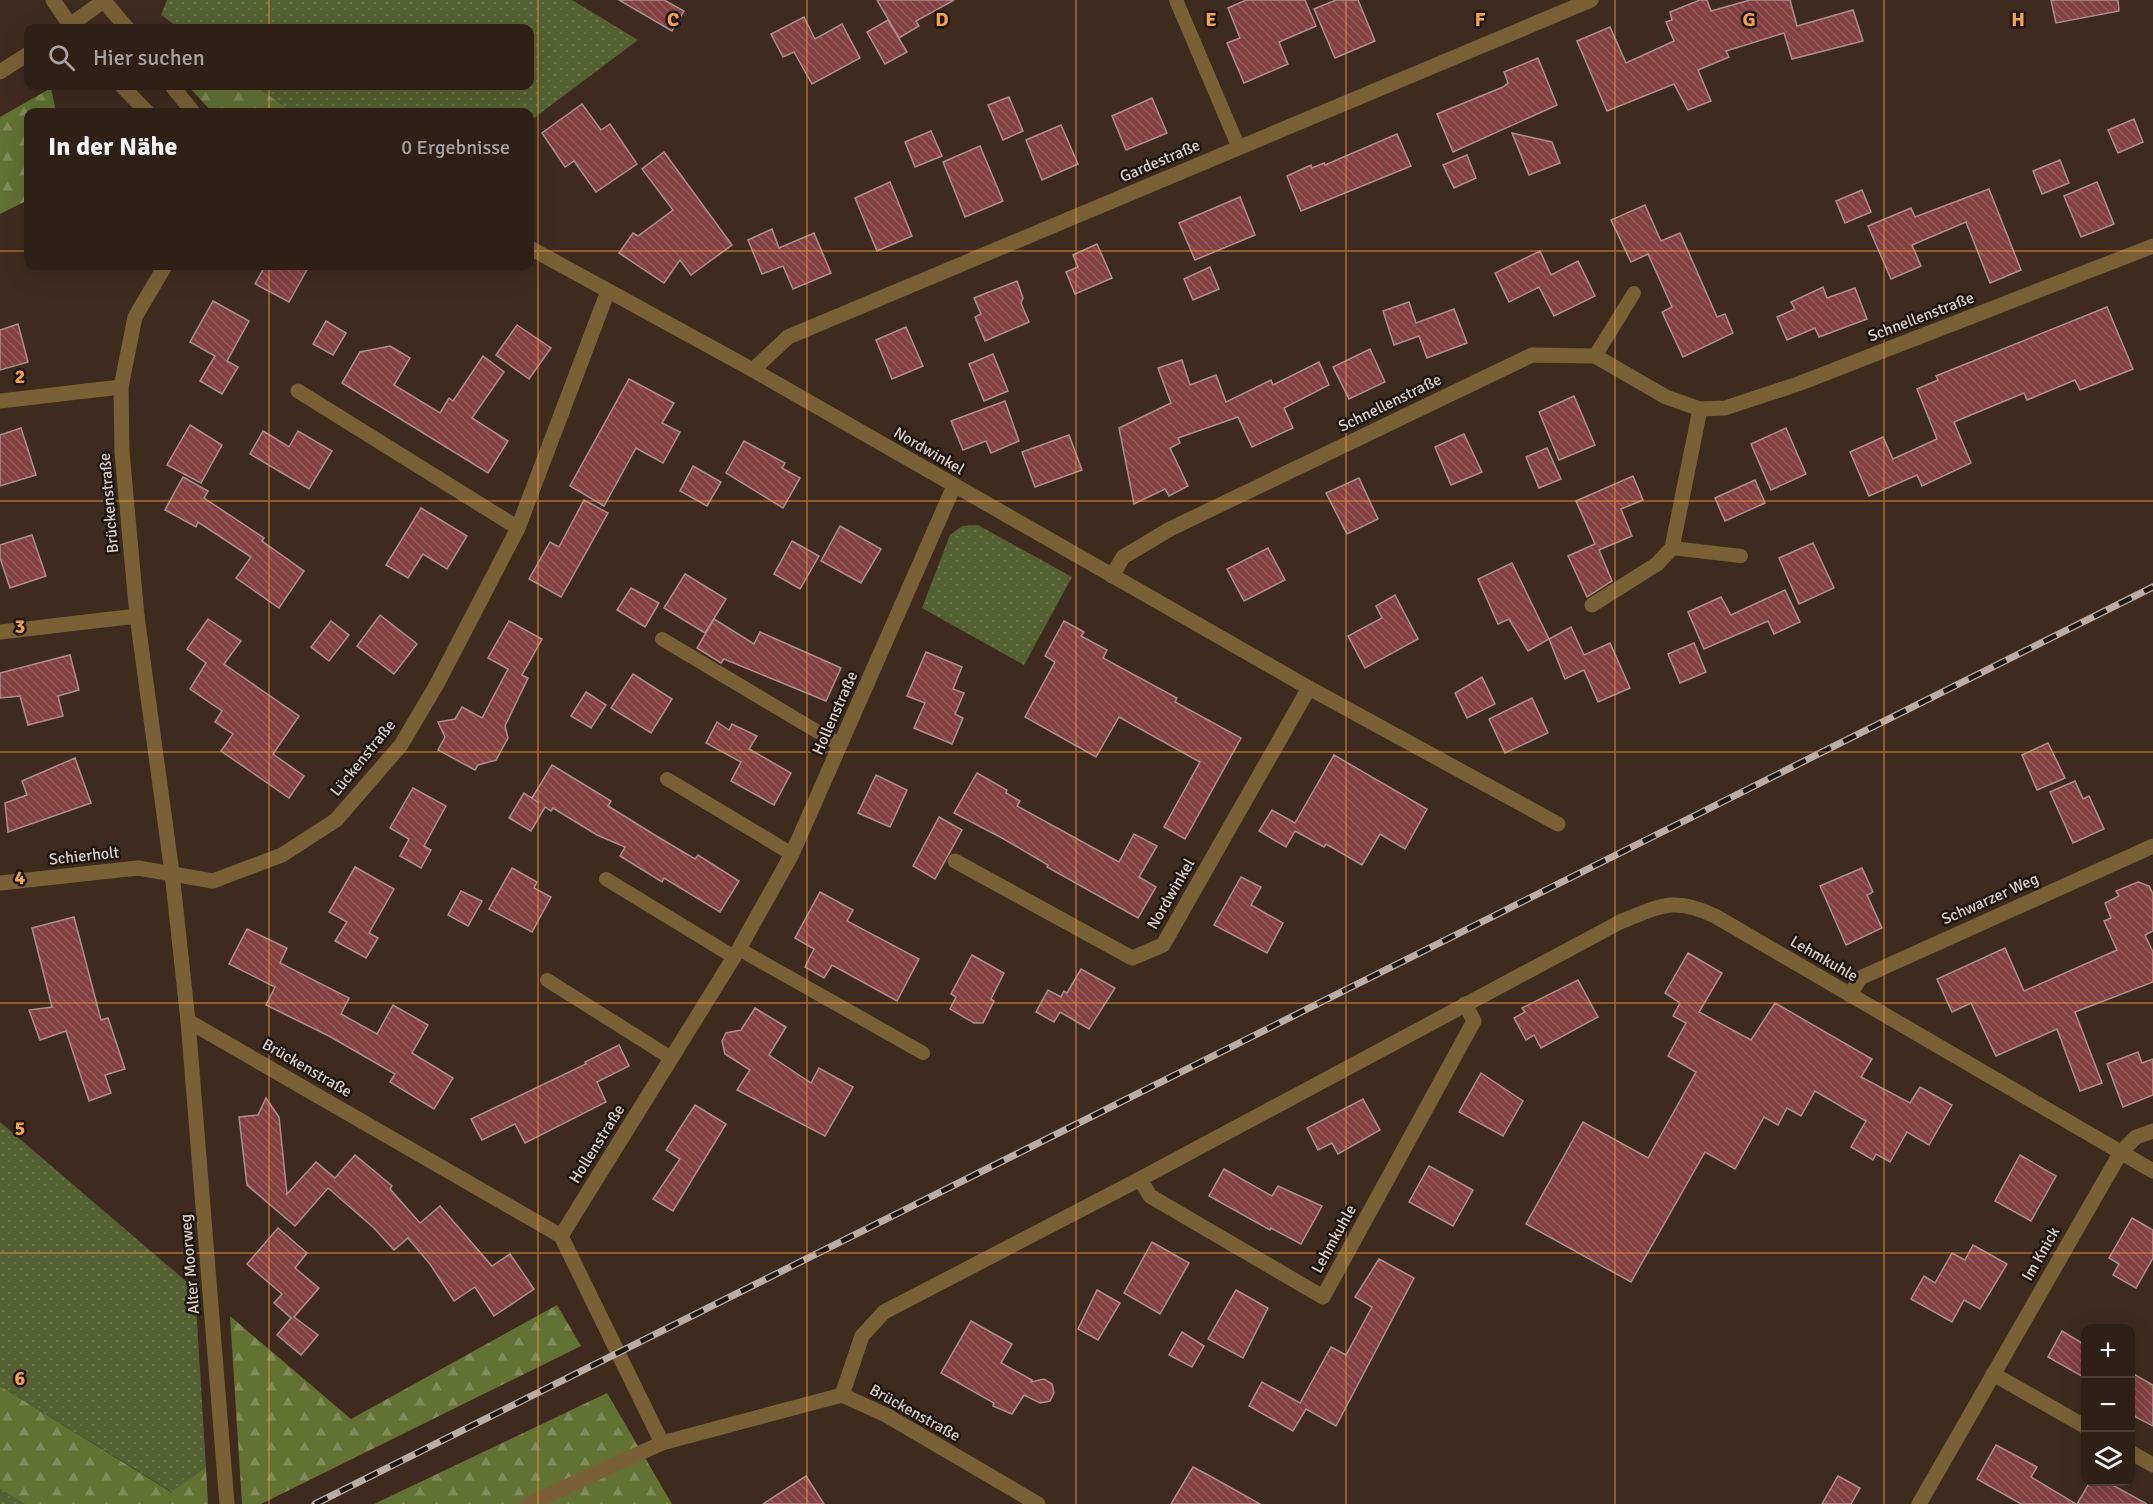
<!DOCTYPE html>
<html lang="de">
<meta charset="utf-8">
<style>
body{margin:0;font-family:Signika,sans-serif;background:#3b2d23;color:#f1f3f6}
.controls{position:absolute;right:18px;bottom:18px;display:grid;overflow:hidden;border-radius:12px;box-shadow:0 6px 24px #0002}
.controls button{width:54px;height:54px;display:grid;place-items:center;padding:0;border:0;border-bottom:2px solid #4a3e35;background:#2f2016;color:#f1f3f6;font:30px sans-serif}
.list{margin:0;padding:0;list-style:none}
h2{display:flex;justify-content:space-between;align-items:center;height:78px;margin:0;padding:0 24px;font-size:26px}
h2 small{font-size:20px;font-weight:400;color:#a7a3a1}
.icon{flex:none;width:33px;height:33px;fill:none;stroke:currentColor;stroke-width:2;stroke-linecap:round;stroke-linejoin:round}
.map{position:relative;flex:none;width:2153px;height:1504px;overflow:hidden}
.search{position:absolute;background:#2f2016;box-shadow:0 6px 24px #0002;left:24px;top:24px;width:510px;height:66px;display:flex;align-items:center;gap:15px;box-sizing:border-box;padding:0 21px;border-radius:12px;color:#a7a3a1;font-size:22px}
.panel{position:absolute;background:#2f2016;box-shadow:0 6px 24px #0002;left:24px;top:108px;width:510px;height:162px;border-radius:12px}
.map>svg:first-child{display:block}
</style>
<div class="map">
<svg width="2153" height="1504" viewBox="0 0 2153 1504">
<defs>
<pattern id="green-dots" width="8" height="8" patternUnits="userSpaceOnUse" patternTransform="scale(1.5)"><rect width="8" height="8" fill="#536031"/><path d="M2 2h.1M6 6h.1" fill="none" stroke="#6b764d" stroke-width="1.8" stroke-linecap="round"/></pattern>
<pattern id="forest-firs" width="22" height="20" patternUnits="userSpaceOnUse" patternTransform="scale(1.5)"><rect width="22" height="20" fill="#627232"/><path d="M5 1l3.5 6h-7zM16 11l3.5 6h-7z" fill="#7f8b58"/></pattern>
<pattern id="building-back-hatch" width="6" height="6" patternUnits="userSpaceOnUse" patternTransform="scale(1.5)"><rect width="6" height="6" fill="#82403f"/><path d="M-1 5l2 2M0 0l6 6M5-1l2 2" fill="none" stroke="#935a59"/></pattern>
</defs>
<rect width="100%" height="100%" fill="#3f2b1e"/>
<!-- green -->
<g fill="url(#green-dots)">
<polygon points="167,0 572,0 638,40 530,121 530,112 292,112 256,86 530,86 530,28 179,28 161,15"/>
<polygon points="978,525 1072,577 1024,665 922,608 950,535 962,526"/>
<polygon points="0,1122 195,1289 206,1467 172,1492 0,1386"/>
<polygon points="0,1489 25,1504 0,1504"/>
</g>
<!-- forest -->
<g fill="url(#forest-firs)">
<polygon points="188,86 256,86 292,112 212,112"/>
<polygon points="51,88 56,112 28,112 28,200 0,214 0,117"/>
<polygon points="557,1305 581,1346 261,1504 242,1504 230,1316 351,1419"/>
<polygon points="0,1386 171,1492 206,1467 208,1504 25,1504 0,1489"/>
<polygon points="607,1393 672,1504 374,1504"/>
</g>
<!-- building -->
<g fill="url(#building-back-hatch)" stroke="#ad8f8d" stroke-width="1.5">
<polygon points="619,0 664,0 684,11 672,31"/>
<polygon points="877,0 954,0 916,21 919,26 899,38"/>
<polygon points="1246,0 1305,0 1316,26 1279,42 1288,64 1244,83 1227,43 1240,38 1228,8"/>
<polygon points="1336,0 1358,0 1375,41 1335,58 1314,9"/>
<polygon points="1700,0 1707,0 1711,11 1750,0 1790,0 1797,26 1853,10 1863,41 1792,59 1784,33 1726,51 1729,57 1698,70 1711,101 1688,110 1674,84 1607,111 1577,41 1610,27 1626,63 1674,41 1666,22 1672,20 1670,12"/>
<polygon points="2051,0 2118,0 2119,11 2056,23"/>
<polygon points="804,17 815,39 842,24 860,58 812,84 794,52 783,57 771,34"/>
<polygon points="888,20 907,52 885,64 867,32"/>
<polygon points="1538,58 1557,105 1453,152 1437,114 1503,87 1508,83 1504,72"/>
<polygon points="1009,97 1023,131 1003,140 988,105"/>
<polygon points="1152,98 1167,133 1126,150 1112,116"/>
<polygon points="582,104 601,130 610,124 637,164 596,192 574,161 565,167 542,133"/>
<polygon points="2134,119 2143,142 2118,153 2108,130"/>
<polygon points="1061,125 1078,164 1042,180 1026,140"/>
<polygon points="931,131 942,156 915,167 905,142"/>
<polygon points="1512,133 1552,142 1560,163 1529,175"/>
<polygon points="1397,134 1411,166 1301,211 1287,176 1311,165 1312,168 1324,163 1325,165"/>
<polygon points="980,146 1003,201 965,217 943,162"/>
<polygon points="664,152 732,245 691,275 680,260 664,283 619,253 633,233 638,236 673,210 642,169"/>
<polygon points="1467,155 1476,178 1454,188 1443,165"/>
<polygon points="2060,160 2069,183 2042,194 2033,171"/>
<polygon points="890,182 912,236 877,251 855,198"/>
<polygon points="2097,182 2114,224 2081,237 2064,196"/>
<polygon points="1989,189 2021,270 1990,283 1966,222 1912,245 1921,266 1891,279 1868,226 1911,208 1915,217"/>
<polygon points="1862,190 1871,212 1845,223 1836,201"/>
<polygon points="1240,197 1255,235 1195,260 1179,223"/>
<polygon points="1645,205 1661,241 1680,233 1717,317 1725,314 1733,333 1683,357 1662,312 1672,307 1648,254 1631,262 1611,220"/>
<polygon points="772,229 779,248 814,233 831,273 793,289 783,266 762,274 748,240"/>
<polygon points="1097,244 1112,278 1075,294 1066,272 1078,267 1073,255"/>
<polygon points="1540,251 1551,275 1578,261 1595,296 1554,316 1539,287 1509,302 1495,273"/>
<polygon points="265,266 309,266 289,302 255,284"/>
<polygon points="1210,267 1219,289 1193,300 1184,279"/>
<polygon points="1017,281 1023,298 1021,303 1029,322 985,341 975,317 981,314 974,298"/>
<polygon points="1823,287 1827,298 1855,288 1867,319 1819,337 1815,328 1787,340 1777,317 1795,309 1791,302"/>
<polygon points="213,301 249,321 227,361 238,367 222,394 200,381 215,356 190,342"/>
<polygon points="1409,302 1416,323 1454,309 1467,343 1427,358 1419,336 1394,345 1383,311"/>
<polygon points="2107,307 2133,369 2080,390 2075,380 2027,400 2024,393 1954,422 1971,463 1922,486 1917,475 1869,496 1850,452 1883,437 1893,459 1937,439 1917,389 1938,380 1936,376"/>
<polygon points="326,321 346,333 333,355 313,344"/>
<polygon points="18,324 28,362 0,370 0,330"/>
<polygon points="517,325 551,348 529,379 496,355"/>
<polygon points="906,327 923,366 892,379 876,340"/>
<polygon points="390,346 410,358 394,385 440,413 449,398 453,401 483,356 504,372 472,418 508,441 488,473 342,383 360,352"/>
<polygon points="1370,349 1385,382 1349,399 1333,367"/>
<polygon points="993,354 1008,391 984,401 969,364"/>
<polygon points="1182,360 1190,385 1216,375 1226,402 1271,380 1273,385 1319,362 1329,385 1284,408 1293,428 1252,447 1238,417 1178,438 1180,443 1170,448 1188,486 1169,496 1165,489 1134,504 1119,428 1171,403 1158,368"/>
<polygon points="629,379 674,403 662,423 680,432 663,463 636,448 604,506 570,486"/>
<polygon points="1574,396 1595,445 1559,460 1539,412"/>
<polygon points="1005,401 1019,441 991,453 986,441 963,450 951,421"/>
<polygon points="190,425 222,445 201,483 167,465"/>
<polygon points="21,428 36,475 0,486 0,435"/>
<polygon points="1786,428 1806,474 1771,490 1751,444"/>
<polygon points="263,431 289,447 298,431 332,451 309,489 250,454"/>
<polygon points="1464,434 1482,472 1451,485 1435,447"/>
<polygon points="1069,435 1082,470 1035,487 1022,452"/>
<polygon points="744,441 785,463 782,468 800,478 783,508 726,473"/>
<polygon points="1547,448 1561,479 1539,488 1526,457"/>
<polygon points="693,466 721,482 707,506 680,491"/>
<polygon points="1633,476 1643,500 1621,509 1632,536 1599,550 1612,581 1587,597 1568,556 1595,544 1576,501"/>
<polygon points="183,477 208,491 204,498 264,538 262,541 304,571 279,608 236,578 251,557 198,522 196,527 165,510"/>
<polygon points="1359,478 1378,519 1347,534 1326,493"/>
<polygon points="1755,480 1765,503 1725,521 1715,498"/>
<polygon points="584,500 608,513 561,597 529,579 550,542 559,547"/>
<polygon points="421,508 467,536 447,569 423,554 408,578 386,565"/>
<polygon points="840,526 881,549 861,583 821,561"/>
<polygon points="32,535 46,576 10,588 0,558 0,545"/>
<polygon points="792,541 819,556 800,589 774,574"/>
<polygon points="1813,543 1834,588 1799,604 1779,558"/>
<polygon points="1268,548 1285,580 1244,601 1227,569"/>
<polygon points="1512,563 1549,639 1528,651 1509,619 1498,624 1478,579"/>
<polygon points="685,574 726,599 705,633 664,608"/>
<polygon points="631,588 659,603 645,627 617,610"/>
<polygon points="1785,590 1800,622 1774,634 1768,621 1704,649 1688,612 1721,597 1731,615"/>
<polygon points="1395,595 1418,639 1365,668 1348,636 1382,618 1376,606"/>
<polygon points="380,615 417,644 394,674 357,646"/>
<polygon points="208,619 241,641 224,664 299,716 273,754 304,776 289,798 221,751 233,734 215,722 222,711 190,689 206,663 187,649"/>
<polygon points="714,619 754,644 760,632 841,668 826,701 724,659 721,663 697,648"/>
<polygon points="331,621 349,635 329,661 311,647"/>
<polygon points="509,621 542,639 522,675 528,678 505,726 508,738 496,760 478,765 475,770 438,750 445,737 438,722 455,719 462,707 482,718 508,669 488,658"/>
<polygon points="1064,621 1084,632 1081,636 1107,650 1103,658 1177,698 1175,702 1241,738 1185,839 1164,827 1200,762 1119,717 1096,757 1025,717 1055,662 1045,656"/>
<polygon points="1571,627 1584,655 1610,643 1630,688 1598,702 1584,670 1565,679 1549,639"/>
<polygon points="1694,643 1706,672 1680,683 1668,654"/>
<polygon points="926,652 962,667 953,689 964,693 955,714 963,718 952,744 914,728 925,703 907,696"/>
<polygon points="70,655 79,690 58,696 63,716 28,725 20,696 0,698 0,673"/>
<polygon points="633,674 672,699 651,733 611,708"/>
<polygon points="1482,677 1495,704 1467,718 1455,693"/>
<polygon points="586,692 606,705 591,728 571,716"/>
<polygon points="1532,698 1548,733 1505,753 1489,719"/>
<polygon points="717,722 729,730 732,724 757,736 749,749 791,773 774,805 731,781 741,762 706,743"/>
<polygon points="2048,743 2065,778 2037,790 2022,755"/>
<polygon points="1334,755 1427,809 1405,849 1380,834 1362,865 1326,844 1324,847 1295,831 1286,847 1259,831 1272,810 1295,823"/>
<polygon points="75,758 91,803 8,832 5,803 27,795 22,781"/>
<polygon points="552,765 611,801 608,806 658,837 695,859 698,855 739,881 720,912 664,878 662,882 620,856 625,847 597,835 553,808 551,811 545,807 531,831 509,818 524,793 539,803 532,798"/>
<polygon points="977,773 1007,790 1006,793 1020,801 1017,806 1119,862 1134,834 1157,846 1139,877 1156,887 1138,918 1047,867 1048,865 1002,838 954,813"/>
<polygon points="876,775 907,790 890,827 858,813"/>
<polygon points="2075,781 2083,799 2089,796 2104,829 2073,843 2050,792"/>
<polygon points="413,788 446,806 424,846 431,850 421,868 400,856 409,839 390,828"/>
<polygon points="939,817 962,830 935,879 913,866"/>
<polygon points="355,867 394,889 369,933 378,938 366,958 335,941 347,922 329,912"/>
<polygon points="512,868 537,882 534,888 551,897 532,932 489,909"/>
<polygon points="1862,868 1873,892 1867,895 1882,928 1846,945 1820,886"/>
<polygon points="1241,877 1261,887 1251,905 1283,923 1267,953 1214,925"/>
<polygon points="2138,882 2149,886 2153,894 2153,931 2145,935 2153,952 2153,982 2075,1012 2102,1083 2080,1091 2057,1029 1996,1056 1971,1003 1952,1012 1937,979 2005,948 2024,991 2117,950 2104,921 2111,918 2105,903 2119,896 2116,891"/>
<polygon points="461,891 482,901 468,926 448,915"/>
<polygon points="820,892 853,910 847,921 919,959 897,1001 832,965 824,978 805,967 814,949 795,938"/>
<polygon points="74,917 101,1020 108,1018 125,1069 105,1075 111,1093 89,1101 66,1031 40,1040 29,1010 52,1007 32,928"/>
<polygon points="247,929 287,948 280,963 349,998 341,1014 377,1034 393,1005 428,1025 412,1053 453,1078 434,1109 390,1082 395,1074 329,1036 266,1005 275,987 229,964"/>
<polygon points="1688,953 1722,973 1699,1012 1751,1040 1775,1003 1872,1059 1861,1077 1910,1103 1920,1087 1952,1105 1929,1145 1907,1132 1890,1162 1876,1154 1873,1160 1851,1147 1866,1121 1815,1091 1801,1116 1787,1108 1778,1125 1764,1117 1735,1169 1705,1152 1631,1282 1526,1224 1583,1122 1648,1158 1696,1072 1668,1056 1686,1023 1673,1016 1680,1003 1665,993"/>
<polygon points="972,955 1004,973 991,999 994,1001 983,1023 974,1023 950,1009 956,997 951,994"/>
<polygon points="1081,969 1115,988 1089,1029 1060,1012 1054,1022 1036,1012 1048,990 1061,997 1064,991 1067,993"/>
<polygon points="1578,980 1598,1017 1541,1048 1534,1035 1526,1040 1514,1018 1525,1012 1522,1008"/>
<polygon points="755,1008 786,1027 769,1055 811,1083 819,1068 853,1087 825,1136 737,1090 750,1070 725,1054 722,1041 726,1033 741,1030"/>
<polygon points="619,1045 629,1066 597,1082 606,1102 525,1143 515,1124 482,1140 471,1119 586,1064 585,1062"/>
<polygon points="2138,1052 2142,1063 2153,1059 2153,1095 2123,1107 2107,1064"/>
<polygon points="1481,1073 1523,1101 1503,1136 1459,1112"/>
<polygon points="266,1098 279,1117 287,1194 316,1162 335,1178 355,1155 392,1186 390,1189 420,1223 440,1206 492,1266 510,1254 534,1289 494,1316 475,1287 454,1301 430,1264 408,1238 394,1250 374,1228 328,1188 295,1226 247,1185 239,1117 258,1115"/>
<polygon points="1363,1099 1380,1130 1338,1154 1332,1143 1318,1150 1307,1128"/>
<polygon points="695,1105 726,1124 673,1211 653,1199 680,1159 666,1150"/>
<polygon points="2020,1155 2056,1176 2031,1221 1995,1201"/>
<polygon points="1429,1166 1473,1190 1453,1226 1409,1202"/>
<polygon points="1224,1169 1272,1196 1278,1186 1322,1206 1301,1244 1271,1228 1270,1230 1209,1196"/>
<polygon points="2132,1218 2153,1230 2153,1258 2136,1288 2113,1275 2119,1264 2109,1258"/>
<polygon points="278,1228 307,1253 295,1268 319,1288 294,1317 318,1335 301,1355 277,1335 291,1318 274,1303 282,1294 247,1264"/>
<polygon points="1152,1242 1189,1263 1160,1314 1124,1293"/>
<polygon points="1973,1245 2007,1264 1980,1309 1964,1300 1952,1322 1911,1299 1924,1276 1935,1283 1952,1253 1965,1260"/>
<polygon points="1379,1259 1414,1278 1336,1426 1306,1409 1293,1431 1249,1406 1262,1382 1300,1403 1331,1347 1346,1355 1372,1307 1355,1297"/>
<polygon points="1097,1290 1120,1303 1098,1340 1078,1329"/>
<polygon points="1236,1290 1268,1308 1243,1358 1208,1339"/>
<polygon points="971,1321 1012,1344 1001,1363 1032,1380 1031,1382 1044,1379 1052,1384 1054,1393 1050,1401 1040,1403 1024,1395 1012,1414 993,1406 994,1403 941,1373"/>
<polygon points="2062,1331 2085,1345 2085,1378 2048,1357"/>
<polygon points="1182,1332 1204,1346 1192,1367 1169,1355"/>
<polygon points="2130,1372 2153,1385 2153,1426 2130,1414"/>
<polygon points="1996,1445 2037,1467 2031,1477 2076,1504 2021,1504 1977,1479"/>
<polygon points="1193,1467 1210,1476 1260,1504 1171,1504"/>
<polygon points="806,1476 824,1504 763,1504"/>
<polygon points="1838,1476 1860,1488 1851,1504 1822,1504"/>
<polygon points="2090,1482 2107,1482 2147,1504 2077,1504"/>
</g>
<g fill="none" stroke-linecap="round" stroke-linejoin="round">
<!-- service -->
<g stroke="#796135" stroke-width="14">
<polyline points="1176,0 1239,148"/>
<polyline points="1595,356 1634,293"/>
<polyline points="1672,548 1741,556"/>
<polyline points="662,639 840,745"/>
<polyline points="667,779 792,854"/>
<polyline points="606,879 734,957"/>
<polyline points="739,949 923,1053"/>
<polyline points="547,980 671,1058"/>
</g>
<!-- minor -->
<g stroke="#796135" stroke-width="15">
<polyline points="53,0 72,28"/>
<polyline points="103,0 127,28"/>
<polyline points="66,28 105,0"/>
<polyline points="0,72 28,54"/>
<polyline points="122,86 147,112"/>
<polyline points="172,86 193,112"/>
<polyline points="530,248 753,370 1309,688 1558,824"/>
<polyline points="165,266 135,317 121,387 122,452 137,616 172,873 188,1021 561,1236 662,1443 842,1395 886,1415 1038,1504"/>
<polyline points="753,370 788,337 1591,0"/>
<polyline points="298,391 518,528"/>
<polyline points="0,401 121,387"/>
<polyline points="1112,576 1123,557 1170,529 1532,355 1595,356 1666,397 1700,409 1725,408 1798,384 2153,246"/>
<polyline points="1592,605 1657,564 1672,548 1700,409"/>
<polyline points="0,632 137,616"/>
<polyline points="955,861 1132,958 1163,945 1309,688"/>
<polyline points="0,883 138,868 213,881 282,855 336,820 401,745 437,684 518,528 608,291"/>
<polyline points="1850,995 1860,978 2153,846"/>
<polyline points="188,1021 227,1504"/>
<polyline points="1140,1179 1150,1196 1323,1297 1474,1021 1465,1004"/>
<polyline points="561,1236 739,949 792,854 954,486"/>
<polyline points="1993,1374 2086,1427"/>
<path d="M 842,1395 L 862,1336 L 884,1312 L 1140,1179 L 1620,922 C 1660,906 1674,896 1715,916 L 2153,1171"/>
<polyline points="2130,1452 2153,1465"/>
<polyline points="528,1504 662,1443"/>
<polyline points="1919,1504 2121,1152 2136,1137 2153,1131"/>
</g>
<defs>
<polyline id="rail" points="315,1504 2153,587"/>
</defs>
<!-- rail casing -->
<use href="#rail" stroke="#bbada4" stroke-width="7"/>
<!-- rail -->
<use href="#rail" stroke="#1f1610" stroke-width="4.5" stroke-dasharray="14" stroke-linecap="butt"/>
</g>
<!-- grid -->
<path fill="none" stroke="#f6a248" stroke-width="1.5" stroke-opacity="0.55" d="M 269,0 L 269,28M 538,0 L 538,1504M 807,0 L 807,1504M 1076,0 L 1076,1504M 1346,0 L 1346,1504M 1615,0 L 1615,1504M 1884,0 L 1884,1504M 269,86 L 269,112M 0,251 L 28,251M 530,251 L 2153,251M 269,266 L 269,1504M 0,501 L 2153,501M 0,752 L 2153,752M 0,1003 L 2153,1003M 0,1253 L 2153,1253"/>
<g text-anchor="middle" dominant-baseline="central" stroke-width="5" stroke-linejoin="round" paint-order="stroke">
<!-- street labels -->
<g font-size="16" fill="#dbcec6" stroke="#1f1610">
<text transform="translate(1160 161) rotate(-23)">Gardestraße</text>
<text transform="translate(1921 317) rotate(-21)">Schnellenstraße</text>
<text transform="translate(1390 403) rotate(-26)">Schnellenstraße</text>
<text transform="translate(929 451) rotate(30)">Nordwinkel</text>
<text transform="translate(109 503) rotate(-95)">Brückenstraße</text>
<text transform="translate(835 713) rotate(-66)">Hollenstraße</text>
<text transform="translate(363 758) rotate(-51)">Lückenstraße</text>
<text transform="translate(84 856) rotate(-6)">Schierholt</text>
<text transform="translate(1171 894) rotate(-60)">Nordwinkel</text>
<text transform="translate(1990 899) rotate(-24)">Schwarzer Weg</text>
<text transform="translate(1824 959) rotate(30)">Lehmkuhle</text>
<text transform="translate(307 1068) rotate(30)">Brückenstraße</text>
<text transform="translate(597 1144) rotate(-58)">Hollenstraße</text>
<text transform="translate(1334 1239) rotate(-61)">Lehmkuhle</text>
<text transform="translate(2041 1254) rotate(-60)">Im Knick</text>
<text transform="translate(190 1264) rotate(-95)">Alter Moorweg</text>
<text transform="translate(915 1413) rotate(29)">Brückenstraße</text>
</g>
</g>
<g font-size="20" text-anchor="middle" font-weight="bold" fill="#f6a248" stroke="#1f1610" stroke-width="5" stroke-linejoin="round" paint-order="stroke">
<text x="673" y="26">C</text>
<text x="942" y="26">D</text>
<text x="1211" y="26">E</text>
<text x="1480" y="26">F</text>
<text x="1749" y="26">G</text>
<text x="2018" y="26">H</text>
<text x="20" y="383">2</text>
<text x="20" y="633">3</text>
<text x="20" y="884">4</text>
<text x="20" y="1135">5</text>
<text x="20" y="1385">6</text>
</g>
</svg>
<div class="controls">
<button>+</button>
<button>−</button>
<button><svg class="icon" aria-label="layers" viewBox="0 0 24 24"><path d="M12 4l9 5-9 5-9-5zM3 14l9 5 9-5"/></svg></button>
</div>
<div class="search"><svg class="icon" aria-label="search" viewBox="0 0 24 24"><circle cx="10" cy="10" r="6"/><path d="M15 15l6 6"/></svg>Hier suchen</div>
<section class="panel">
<h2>In der Nähe<small>0 Ergebnisse</small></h2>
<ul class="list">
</ul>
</section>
</div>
